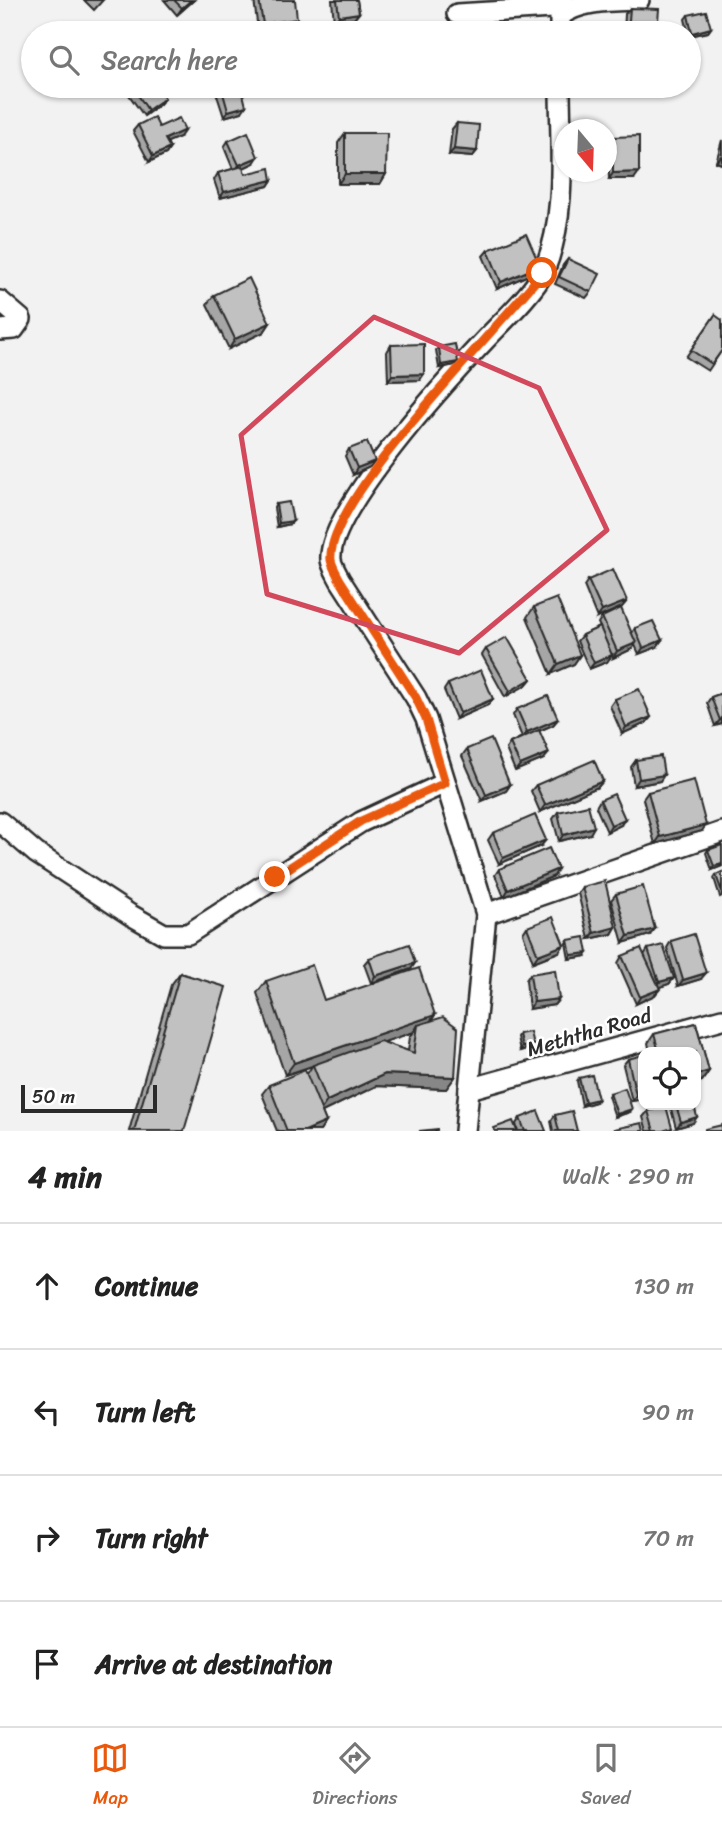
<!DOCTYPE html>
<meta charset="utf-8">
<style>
body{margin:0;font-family:Sriracha,sans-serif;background:#f6f6f6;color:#222}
.controls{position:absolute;right:21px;bottom:21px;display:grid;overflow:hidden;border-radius:14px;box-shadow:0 2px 5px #0004}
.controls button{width:63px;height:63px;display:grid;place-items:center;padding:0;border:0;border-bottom:2px solid #e0e0e0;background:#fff;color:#222;font:35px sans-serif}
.compass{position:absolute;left:554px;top:119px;width:63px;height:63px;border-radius:50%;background:#fff;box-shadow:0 2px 5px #0004;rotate:161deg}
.scale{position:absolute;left:21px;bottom:18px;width:136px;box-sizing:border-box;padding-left:7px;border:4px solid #2b2b2b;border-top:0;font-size:19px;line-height:24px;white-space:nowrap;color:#2b2b2b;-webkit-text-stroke:5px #fff;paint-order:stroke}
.stop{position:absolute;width:21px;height:21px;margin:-16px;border:5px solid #ea580c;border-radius:50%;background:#fff}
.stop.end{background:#ea580c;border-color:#fff;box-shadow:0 2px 7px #0008}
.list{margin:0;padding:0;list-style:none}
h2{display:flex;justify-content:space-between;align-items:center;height:91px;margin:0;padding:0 28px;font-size:30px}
h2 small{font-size:23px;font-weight:400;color:#767676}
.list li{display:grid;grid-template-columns:46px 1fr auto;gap:21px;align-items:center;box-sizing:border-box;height:126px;padding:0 28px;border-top:2px solid #e0e0e0}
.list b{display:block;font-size:26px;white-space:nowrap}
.list em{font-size:23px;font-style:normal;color:#767676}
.icon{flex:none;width:38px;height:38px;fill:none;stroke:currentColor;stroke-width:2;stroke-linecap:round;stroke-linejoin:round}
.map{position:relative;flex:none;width:722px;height:1131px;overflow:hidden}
.search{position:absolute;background:#fff;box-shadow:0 2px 5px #0004;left:21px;right:21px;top:21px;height:77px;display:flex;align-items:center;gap:18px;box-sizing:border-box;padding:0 24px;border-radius:38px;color:#767676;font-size:26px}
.sheet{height:595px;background:#fff}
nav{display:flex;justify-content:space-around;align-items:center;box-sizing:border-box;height:98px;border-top:2px solid #e0e0e0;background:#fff;font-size:19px;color:#767676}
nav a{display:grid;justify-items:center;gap:4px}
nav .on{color:#ea580c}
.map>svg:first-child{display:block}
</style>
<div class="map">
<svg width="722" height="1131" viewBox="0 0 722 1131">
<rect width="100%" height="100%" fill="#f2f2f2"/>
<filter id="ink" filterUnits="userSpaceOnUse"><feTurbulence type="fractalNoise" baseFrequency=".0143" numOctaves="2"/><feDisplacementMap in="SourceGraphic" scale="14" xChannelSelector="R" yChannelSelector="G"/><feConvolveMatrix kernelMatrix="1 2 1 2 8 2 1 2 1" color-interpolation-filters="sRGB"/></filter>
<g filter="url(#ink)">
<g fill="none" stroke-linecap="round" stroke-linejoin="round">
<defs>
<g id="minor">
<polyline points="457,14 569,7"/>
<path d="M 560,33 L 560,16 C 580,0 612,1 639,0"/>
<polyline points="0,301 21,319 14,329 0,330"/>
<polyline points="0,822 36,853 129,914 164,934 188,934 361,822 445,783"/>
<polyline points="486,914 722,832"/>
<polyline points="469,1089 722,1019"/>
<path d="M 465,1131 L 486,914 L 426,719 L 416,698 L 340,580 C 337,574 332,566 331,560 C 326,512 450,377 485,340 C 502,322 534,292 544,271 C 568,213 560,146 560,86"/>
</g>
</defs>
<!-- minor casing -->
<use href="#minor" stroke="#2b2b2b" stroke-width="24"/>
<!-- minor -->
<use href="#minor" stroke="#fff" stroke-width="19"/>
</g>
<!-- wall -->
<g fill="#a6a6a6" stroke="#2b2b2b" stroke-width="2" fill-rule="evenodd">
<polygon points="84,0 103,0 94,10"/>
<polygon points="164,0 194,0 177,15"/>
<polygon points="254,0 295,0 293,25 258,30"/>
<polygon points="332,0 357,0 359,13 354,19 334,22"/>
<polygon points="630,8 657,33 624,33 625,14"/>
<polygon points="688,15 711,28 708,32 689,36 685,19"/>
<polygon points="132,86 160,104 144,116 127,92"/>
<polygon points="218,86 241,86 242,112 224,117 215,89"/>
<polygon points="457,123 477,151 472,157 449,155 452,129"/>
<polygon points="138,125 159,127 180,137 167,142 170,148 166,154 149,162 133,131"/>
<polygon points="345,133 386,174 380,184 338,184 338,143"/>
<polygon points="613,137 634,179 609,179 608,143"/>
<polygon points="722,140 722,164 716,162"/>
<polygon points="228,141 254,163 243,168 245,174 272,180 268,186 220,198 214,180 218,173 233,169 224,147"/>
<polygon points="488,250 535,272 497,289 483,256"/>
<polygon points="568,259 591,292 586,298 555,284 563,265"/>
<polygon points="214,295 270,323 264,332 229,349 207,304"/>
<polygon points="715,315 722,350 708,371 686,357"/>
<polygon points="391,345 420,380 388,381 387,352"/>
<polygon points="439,347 455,365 439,368 436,350"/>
<polygon points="349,449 375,461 370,467 353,475 345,456"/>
<polygon points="276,504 293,521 290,524 277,527 274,508"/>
<polygon points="588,580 627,601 622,607 597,618 584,586"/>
<polygon points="534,607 580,655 574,664 551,674 527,617"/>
<polygon points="602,617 632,633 635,628 657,647 639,654 635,645 632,649 613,658 612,655 607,662 589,669 577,641 582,635 600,627 598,623"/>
<polygon points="486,649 531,679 526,685 505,697 482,655"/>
<polygon points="448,684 493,699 488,705 456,719 444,690"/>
<polygon points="722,693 722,724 715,726 707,703 711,697"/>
<polygon points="615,699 651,717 646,723 622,734 610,706"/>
<polygon points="517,709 558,719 553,725 539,731 544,759 515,771 506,749 510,743 522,737 513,715"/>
<polygon points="467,749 510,785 506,791 482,801 462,756"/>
<polygon points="636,760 660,781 634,786 631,767"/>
<polygon points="603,781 598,787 540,812 531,791 536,785"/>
<polygon points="648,792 702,831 655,844 643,799"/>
<polygon points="600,800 621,825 607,832 596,807"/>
<polygon points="558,812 590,834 559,841 553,819"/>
<polygon points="493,833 541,846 499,864 488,840"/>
<polygon points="708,850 722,866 712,870 706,853"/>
<polygon points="499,869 554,876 504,897 495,875"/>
<polygon points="722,872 722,896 720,897 714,878 716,875"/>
<polygon points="582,887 616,927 612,934 589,939 578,893"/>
<polygon points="616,894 650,935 623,943 611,900"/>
<polygon points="527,927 559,952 533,962 523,933"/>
<polygon points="568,940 586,956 569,959 566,943"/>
<polygon points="671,941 701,979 678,986 667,948"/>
<polygon points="648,949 674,978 669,984 659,987 655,995 636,1004 618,963 622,956 644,955"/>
<polygon points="369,958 415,963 411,969 371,983 364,964"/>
<polygon points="180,973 184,1131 129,1131 171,985"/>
<polygon points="530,974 559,999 554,1005 529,1009 526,980"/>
<path d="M 266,981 L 324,1000 L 435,1015 L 431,1021 L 455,1077 L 446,1089 L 376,1086 L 322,1112 L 326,1122 L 320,1131 L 277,1131 L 262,1094 L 269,1085 L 307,1074 L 312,1066 L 285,1075 L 257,993 ZM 414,1032 L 410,1037 L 408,1051 L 383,1042 Z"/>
<polygon points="696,1023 709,1071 702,1081 696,1082 696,1052 650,1052 648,1043 654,1034"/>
<polygon points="519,1034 530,1048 520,1051 517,1037"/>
<polygon points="628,1059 643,1099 632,1101 623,1065"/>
<polygon points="579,1078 596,1102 582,1106 577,1081"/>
<polygon points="610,1093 630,1112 615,1117 608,1096"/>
<polygon points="670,1105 694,1105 693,1123 676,1128"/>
<polygon points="648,1111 672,1128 671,1131 647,1131 643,1117"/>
<polygon points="555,1115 577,1131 553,1131 551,1121"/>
<polygon points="520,1118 546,1131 518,1131 516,1124"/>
</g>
<!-- shaded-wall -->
<g fill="#878787" stroke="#2b2b2b" stroke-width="2">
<polygon points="191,0 194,0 177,15 182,8"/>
<polygon points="359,13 354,19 334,22 339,16"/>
<polygon points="297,19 293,25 258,30 263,24"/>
<polygon points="711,28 708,32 689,36 692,33"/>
<polygon points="165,98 160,104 144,116 148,110"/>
<polygon points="246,106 242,112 224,117 228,111"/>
<polygon points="185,130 180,137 161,145 165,139"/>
<polygon points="170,148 166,154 149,162 153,156"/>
<polygon points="454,149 477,151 472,157 449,155"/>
<polygon points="721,156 722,156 722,164 716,162"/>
<polygon points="258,157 254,163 235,172 239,165"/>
<polygon points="639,172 634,179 609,179 613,173"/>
<polygon points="345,174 386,174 380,184 338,184"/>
<polygon points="272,180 268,186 220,198 224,192"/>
<polygon points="540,266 535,272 497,289 501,282"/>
<polygon points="270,323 264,332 229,349 235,339"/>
<polygon points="458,362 455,365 439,368 441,365"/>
<polygon points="424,374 420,380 388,381 392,375"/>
<polygon points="375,461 370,467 353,475 357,468"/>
<polygon points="293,521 290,524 277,527 279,523"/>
<polygon points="627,601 622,607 597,618 602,611"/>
<polygon points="662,640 657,647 639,654 643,648"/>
<polygon points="636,643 632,649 613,658 617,651"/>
<polygon points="580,655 574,664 551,674 558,664"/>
<polygon points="612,655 607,662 589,669 594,663"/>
<polygon points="531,679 526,685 505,697 510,691"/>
<polygon points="493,699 488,705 456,719 460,713"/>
<polygon points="651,717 646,723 622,734 626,727"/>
<polygon points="558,719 553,725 522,738 527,732"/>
<polygon points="722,719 722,724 715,726 720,720"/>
<polygon points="549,753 544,759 515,771 520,765"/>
<polygon points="664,775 660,781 634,786 639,779"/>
<polygon points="603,781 598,787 540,812 545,805"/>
<polygon points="510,785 506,791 482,801 486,795"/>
<polygon points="625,819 621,825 607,832 611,825"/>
<polygon points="706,825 702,831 655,844 660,837"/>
<polygon points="594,827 590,834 559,841 563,835"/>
<polygon points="546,840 541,846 499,864 503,858"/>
<polygon points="722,864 722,866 712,870 714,866"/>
<polygon points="558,869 554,876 504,897 508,890"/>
<polygon points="616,927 612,934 589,939 594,933"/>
<polygon points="655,929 650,935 623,943 628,936"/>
<polygon points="564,945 559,952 533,962 538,955"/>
<polygon points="588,953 586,956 569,959 571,955"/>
<polygon points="415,963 411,969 371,983 375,976"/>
<polygon points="706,973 701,979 678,986 683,980"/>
<polygon points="674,978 669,984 654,989 659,982"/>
<polygon points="660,989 655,995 636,1004 640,997"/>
<polygon points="559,999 554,1005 529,1009 534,1002"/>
<polygon points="435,1015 426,1027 418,1025 414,1032 285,1075 294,1063"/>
<polygon points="533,1045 530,1048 520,1051 522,1047"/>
<polygon points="709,1071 702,1081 696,1082 696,1075"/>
<polygon points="385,1074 455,1077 446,1089 376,1086 318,1114 327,1101"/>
<polygon points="643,1093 643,1099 632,1101 636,1095"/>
<polygon points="598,1099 596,1102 582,1106 585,1102"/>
<polygon points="632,1109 630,1112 615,1117 617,1114"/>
<polygon points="697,1117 693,1123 676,1128 681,1122"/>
<polygon points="326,1122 320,1131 305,1131"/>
</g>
<!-- building -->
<g fill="#c1c1c1" stroke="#2b2b2b" stroke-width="2">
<polygon points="174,0 191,0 182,8"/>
<polygon points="259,0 295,0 297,19 263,24"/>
<polygon points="337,0 357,0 359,13 339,16"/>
<polygon points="630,8 659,9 657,33 628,33"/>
<polygon points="706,11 711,28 692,33 688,15"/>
<polygon points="132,26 134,33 92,33"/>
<polygon points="132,86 156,86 165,98 148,110"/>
<polygon points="221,86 241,86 246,106 228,111"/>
<polygon points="154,117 159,127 179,118 185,130 165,139 170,148 153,156 138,125"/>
<polygon points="457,123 479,125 477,151 454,149"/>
<polygon points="248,132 258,157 239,165 228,141"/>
<polygon points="345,133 387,133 386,174 345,174"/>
<polygon points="639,136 639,172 613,173 613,137"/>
<polygon points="243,166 245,174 270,168 272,180 224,192 218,173"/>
<polygon points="526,234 540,266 501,282 488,250"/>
<polygon points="568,259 600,274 591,292 559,277"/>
<polygon points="249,278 270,323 235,339 214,295"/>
<polygon points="715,315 722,320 722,350 712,364 691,350"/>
<polygon points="424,344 424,374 392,375 391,345"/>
<polygon points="455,344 458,362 441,365 439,347"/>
<polygon points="367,442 375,461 357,468 349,449"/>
<polygon points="289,502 293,521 279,523 276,504"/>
<polygon points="613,569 627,601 602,611 588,580"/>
<polygon points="557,598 580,655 558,664 534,607"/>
<polygon points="621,608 636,643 617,651 602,617"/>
<polygon points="653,621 662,640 643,648 635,628"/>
<polygon points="600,627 612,655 594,663 582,635"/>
<polygon points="507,637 531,679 510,691 486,649"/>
<polygon points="481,670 493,699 460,713 448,684"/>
<polygon points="639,689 651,717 626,727 615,699"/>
<polygon points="722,693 722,719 720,720 711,697"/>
<polygon points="548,696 558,719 527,732 517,709"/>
<polygon points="539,730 549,753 520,765 510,743"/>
<polygon points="491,739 510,785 486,795 467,749"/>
<polygon points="661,756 664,775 639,779 636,760"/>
<polygon points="594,760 603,781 545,805 536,785"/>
<polygon points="694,780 706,825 660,837 648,792"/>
<polygon points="614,794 625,819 611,825 600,800"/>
<polygon points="588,805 594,827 563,835 558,812"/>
<polygon points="535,815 546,840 503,858 493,833"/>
<polygon points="722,845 722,864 714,866 708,850"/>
<polygon points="549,848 558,869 508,890 499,869"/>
<polygon points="722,872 722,892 716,875"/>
<polygon points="605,881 616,927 594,933 582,887"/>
<polygon points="643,886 655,929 628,936 616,894"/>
<polygon points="553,917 564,945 538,955 527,927"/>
<polygon points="694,934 706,973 683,980 671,941"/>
<polygon points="585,937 588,953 571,955 568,940"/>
<polygon points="409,944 415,963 375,976 369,958"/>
<polygon points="663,945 674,978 659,982 648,949"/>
<polygon points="641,948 660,989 640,997 622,956"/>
<polygon points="312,965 324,1000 419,968 435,1015 294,1063 266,981"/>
<polygon points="555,970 559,999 534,1002 530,974"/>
<polygon points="180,973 226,987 184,1131 134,1131"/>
<polygon points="443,1017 458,1028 455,1077 385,1074 327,1101 313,1065 380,1041 414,1053 418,1025"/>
<polygon points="696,1023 709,1071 696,1075 696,1052 659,1052 654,1034"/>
<polygon points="530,1032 533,1045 522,1047 519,1034"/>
<polygon points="643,1055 643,1093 636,1095 628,1059"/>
<polygon points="305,1070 326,1122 305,1131 287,1131 269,1085"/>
<polygon points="592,1075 598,1099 585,1102 579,1078"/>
<polygon points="625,1088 632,1109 617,1114 610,1093"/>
<polygon points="676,1105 694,1105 697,1117 681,1122"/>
<polygon points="666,1106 672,1128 663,1131 654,1131 648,1111"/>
<polygon points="538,1111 546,1131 525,1131 520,1118"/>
<polygon points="572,1111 577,1131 559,1131 555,1115"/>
<polygon points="513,1121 517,1131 495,1131 494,1128"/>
<polygon points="642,1123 644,1131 614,1131 614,1129"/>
<polygon points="722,1125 722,1131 705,1131 705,1129"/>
<polygon points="437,1129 437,1131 419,1131"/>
</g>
</g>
<g fill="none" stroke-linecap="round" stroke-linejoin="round" filter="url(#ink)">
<!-- route -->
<path stroke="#ea580c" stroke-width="9" d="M 275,877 L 361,821 L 445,783 L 426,719 L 416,698 L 340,580 C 337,574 332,566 331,560 C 325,500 501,326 542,273"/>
</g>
<!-- marked area -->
<path fill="none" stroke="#d1495b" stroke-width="5" stroke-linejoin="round" d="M 374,317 L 539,388 L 607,530 L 459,653 L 267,594 L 241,435 Z"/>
<g text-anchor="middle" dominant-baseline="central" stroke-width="5" stroke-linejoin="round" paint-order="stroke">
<!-- street labels -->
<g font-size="21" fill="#2b2b2b" stroke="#fff">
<text transform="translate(589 1032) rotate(-16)">Meththa Road</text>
</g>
</g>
</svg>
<div class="controls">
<button><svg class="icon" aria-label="locate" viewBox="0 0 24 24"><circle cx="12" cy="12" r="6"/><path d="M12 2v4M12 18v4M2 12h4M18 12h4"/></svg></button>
</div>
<svg class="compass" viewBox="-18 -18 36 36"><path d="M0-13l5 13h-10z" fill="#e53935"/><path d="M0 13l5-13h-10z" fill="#767676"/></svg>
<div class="scale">50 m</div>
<div class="stop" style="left:542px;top:273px"></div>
<div class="stop end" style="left:275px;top:877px"></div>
<div class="search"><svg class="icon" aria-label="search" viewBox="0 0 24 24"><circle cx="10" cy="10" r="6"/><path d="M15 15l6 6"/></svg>Search here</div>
</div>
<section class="sheet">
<h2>4 min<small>Walk · 290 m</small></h2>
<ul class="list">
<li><svg class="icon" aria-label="ahead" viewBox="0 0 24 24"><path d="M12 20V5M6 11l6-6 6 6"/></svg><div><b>Continue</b></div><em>130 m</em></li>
<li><svg class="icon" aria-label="left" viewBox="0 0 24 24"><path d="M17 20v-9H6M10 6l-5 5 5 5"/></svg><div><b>Turn left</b></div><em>90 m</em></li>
<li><svg class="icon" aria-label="right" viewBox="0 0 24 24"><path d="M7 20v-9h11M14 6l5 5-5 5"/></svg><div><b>Turn right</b></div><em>70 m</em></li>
<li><svg class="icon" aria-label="arrive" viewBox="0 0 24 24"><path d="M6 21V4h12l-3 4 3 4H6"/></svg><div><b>Arrive at destination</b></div></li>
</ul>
</section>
<nav>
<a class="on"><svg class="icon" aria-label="map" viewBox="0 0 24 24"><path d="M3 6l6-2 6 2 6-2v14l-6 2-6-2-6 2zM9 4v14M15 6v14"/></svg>Map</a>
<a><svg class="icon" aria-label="directions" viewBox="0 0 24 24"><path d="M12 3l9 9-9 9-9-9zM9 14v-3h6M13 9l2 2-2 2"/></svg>Directions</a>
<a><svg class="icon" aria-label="saved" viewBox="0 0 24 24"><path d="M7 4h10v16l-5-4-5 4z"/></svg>Saved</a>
</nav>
